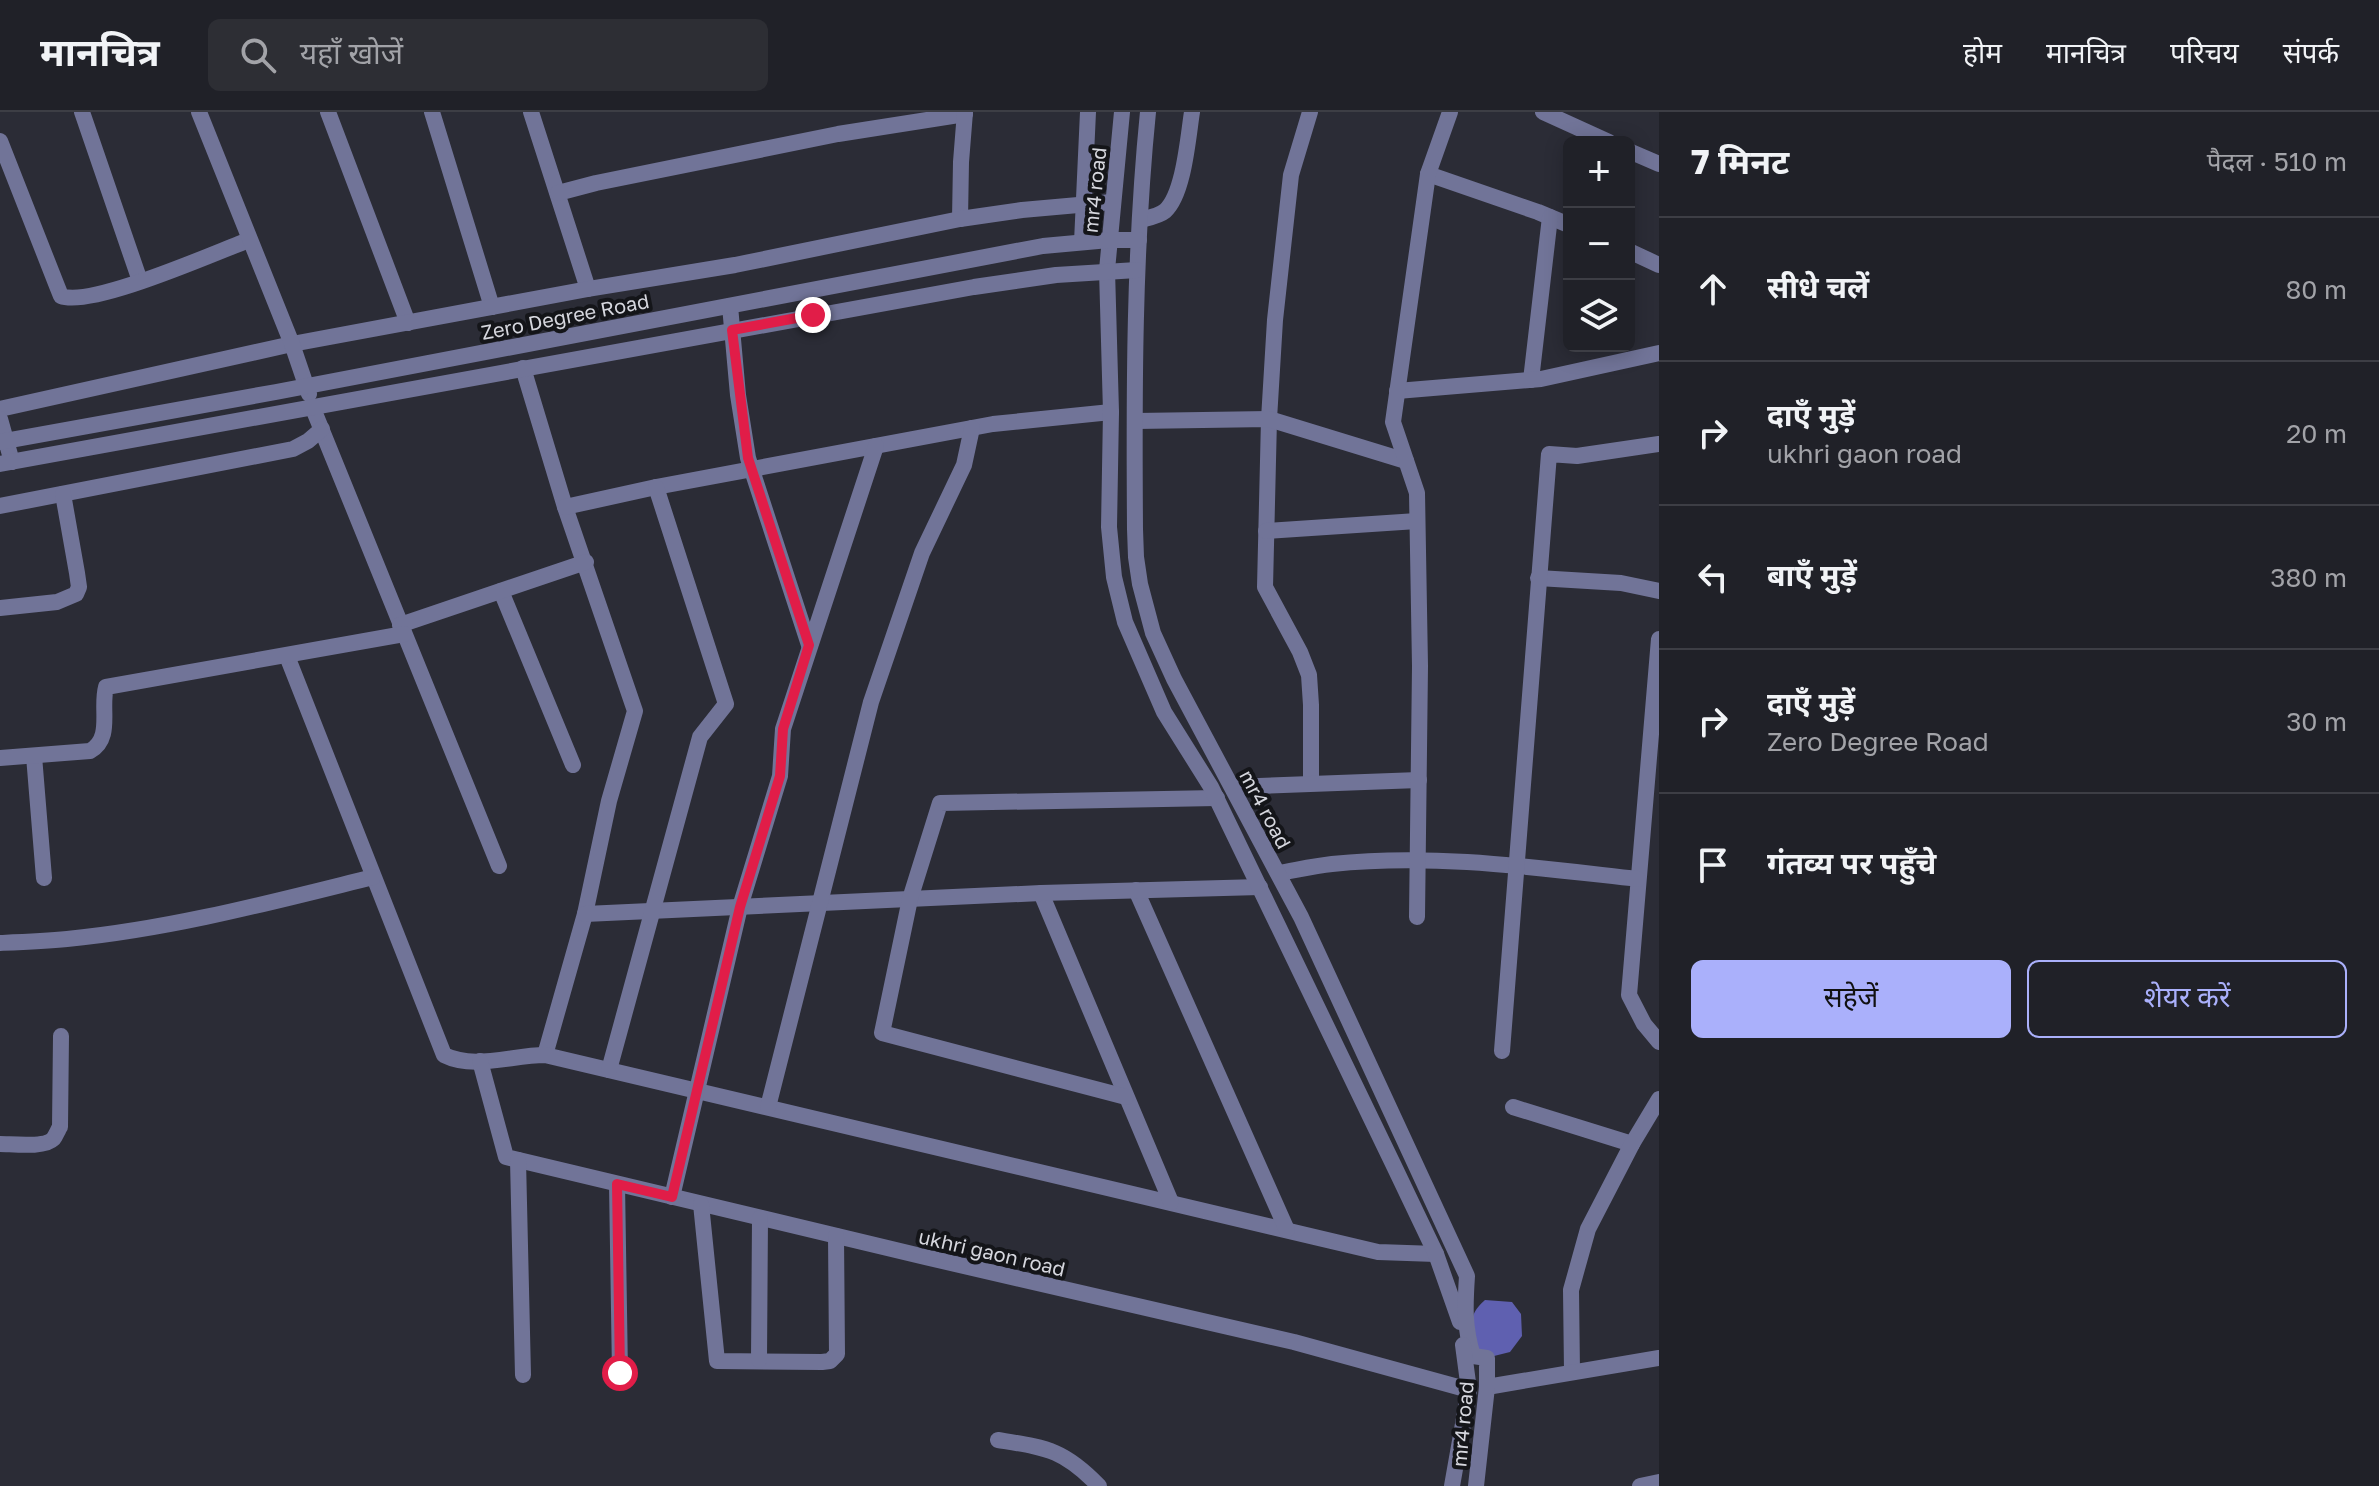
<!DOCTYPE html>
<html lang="hi">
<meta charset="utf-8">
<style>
body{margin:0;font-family:"Golos Text","Noto Sans Devanagari",sans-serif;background:#2d2e34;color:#f1f3f6}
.controls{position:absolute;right:24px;top:24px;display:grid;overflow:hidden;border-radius:12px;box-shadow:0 4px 20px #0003}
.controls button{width:72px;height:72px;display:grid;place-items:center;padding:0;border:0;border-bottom:2px solid #3d3e45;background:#202128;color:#f1f3f6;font:40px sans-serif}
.stop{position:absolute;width:24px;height:24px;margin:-18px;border:6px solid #e11d48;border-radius:50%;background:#fff}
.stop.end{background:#e11d48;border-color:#fff;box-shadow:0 2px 8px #0008}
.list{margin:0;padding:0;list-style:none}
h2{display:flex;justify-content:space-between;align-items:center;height:104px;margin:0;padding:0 32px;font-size:34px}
h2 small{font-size:26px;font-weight:400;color:#a2a3a8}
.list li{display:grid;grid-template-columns:52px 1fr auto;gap:24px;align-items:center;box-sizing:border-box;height:144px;padding:0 32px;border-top:2px solid #3d3e45}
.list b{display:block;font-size:30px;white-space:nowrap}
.list p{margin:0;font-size:26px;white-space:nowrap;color:#a2a3a8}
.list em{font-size:26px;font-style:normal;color:#a2a3a8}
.actions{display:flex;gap:16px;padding:24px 32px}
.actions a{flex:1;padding:18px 0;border:2px solid #aab0fb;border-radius:12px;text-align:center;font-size:28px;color:#aab0fb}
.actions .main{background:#aab0fb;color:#111}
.icon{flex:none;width:44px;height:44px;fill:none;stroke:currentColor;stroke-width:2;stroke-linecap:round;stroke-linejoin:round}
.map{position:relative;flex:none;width:1659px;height:1374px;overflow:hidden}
header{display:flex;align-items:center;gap:48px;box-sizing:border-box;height:112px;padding:0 40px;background:#202128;border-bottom:2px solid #3d3e45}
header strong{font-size:38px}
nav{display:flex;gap:44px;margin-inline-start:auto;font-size:28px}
.search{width:560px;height:72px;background:#2d2e34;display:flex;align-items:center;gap:20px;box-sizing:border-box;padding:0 28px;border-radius:12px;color:#a2a3a8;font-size:30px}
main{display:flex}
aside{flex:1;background:#202128}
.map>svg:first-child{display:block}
</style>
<header>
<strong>मानचित्र</strong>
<div class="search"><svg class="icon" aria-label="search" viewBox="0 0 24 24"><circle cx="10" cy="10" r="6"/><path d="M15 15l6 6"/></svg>यहाँ खोजें</div>
<nav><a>होम</a><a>मानचित्र</a><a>परिचय</a><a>संपर्क</a></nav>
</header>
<main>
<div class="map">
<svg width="1659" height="1374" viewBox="0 0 1659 1374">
<rect width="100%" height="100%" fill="#2b2c36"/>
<!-- water -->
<path fill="#5f60b0" d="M 1485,1188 L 1512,1190 L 1521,1202 L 1522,1224 L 1510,1240 L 1494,1244 L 1478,1237 C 1472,1214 1466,1205 1485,1188 Z"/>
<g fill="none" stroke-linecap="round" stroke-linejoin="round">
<!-- minor -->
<g stroke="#717498" stroke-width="16">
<polyline points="82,0 140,169"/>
<polyline points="328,0 408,211"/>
<polyline points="432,0 492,195"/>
<polyline points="531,0 588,177"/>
<polyline points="1310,0 1291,63 1275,208 1269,307 1265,475 1300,540 1309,563 1311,593 1311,671"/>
<polyline points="1543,0 1609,30"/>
<path d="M 0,29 L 57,174 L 61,184 C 91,196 214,141 249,128"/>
<polyline points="1629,39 1659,52"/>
<polyline points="1428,62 1538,100 1569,113"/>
<polyline points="558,81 596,71 838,22 965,2"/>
<polyline points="960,107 961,50 965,0"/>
<path d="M 1140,108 C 1148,106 1159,104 1165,99 C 1184,82 1188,25 1192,0"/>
<polyline points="1082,130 1088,0"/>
<polyline points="1629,139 1659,153"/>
<polyline points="730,194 738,283 748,346 809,533"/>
<polyline points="523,256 565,395 635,599 609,689 585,802 545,943"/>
<polyline points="1531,268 1550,105"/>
<polyline points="1397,279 1541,267 1659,241"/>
<polyline points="312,294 499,754"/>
<polyline points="0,297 292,232 588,177 735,153 960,107 1022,98 1112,90"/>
<polyline points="0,307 12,350"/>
<polyline points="1136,309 1269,307 1406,349"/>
<polyline points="0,394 293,337 308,329 322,317"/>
<polyline points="565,395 656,375 993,312 1111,300"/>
<polyline points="1266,419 1417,409"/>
<polyline points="1538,466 1621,471 1659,479"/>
<polyline points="501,479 573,653"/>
<polyline points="0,496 57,490 76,482 79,475 77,461 63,382"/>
<polyline points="400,513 586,450"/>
<polyline points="1659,527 1629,883 1644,912 1659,930"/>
<path d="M 287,544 L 444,943 C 474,958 512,943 545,943 L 1378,1140 L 1436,1142"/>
<polyline points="34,644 44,766"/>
<path d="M 0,646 L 90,639 C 113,626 100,597 106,575 L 404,522"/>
<polyline points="1233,675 1419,668"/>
<path d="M 1278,761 C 1296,758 1314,754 1332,752 C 1434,741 1538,756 1638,767"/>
<polyline points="1136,778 1287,1118"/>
<polyline points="1041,781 1171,1090"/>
<polyline points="585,802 1041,781 1260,775"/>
<polyline points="1417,805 1420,554 1417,381 1393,310 1428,62 1450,0"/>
<path d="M 0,831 C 22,830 45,829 67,827 C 171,817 272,790 373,765"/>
<polyline points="1502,939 1549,342 1577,344 1659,332"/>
<polyline points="480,949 506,1045 925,1145 1294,1230 1469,1278"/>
<polyline points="609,958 700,625 726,592 656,375"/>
<polyline points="1126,985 882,921 910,787 940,691 1217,686"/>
<polyline points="768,995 871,590 922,441 964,353 972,316"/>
<polyline points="1513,995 1632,1032"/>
<path d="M 0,1032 C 12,1032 45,1036 53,1027 C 54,1027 59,1016 60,1015 L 61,924"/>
<polyline points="518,1048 523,1263"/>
<polyline points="617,1072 620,1261"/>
<polyline points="672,1085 740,795 780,664 783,617 876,334"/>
<polyline points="701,1092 717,1249 822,1250 830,1249 837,1242 836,1124"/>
<polyline points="759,1248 760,1106"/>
<polyline points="1572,1260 1571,1178 1588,1117 1632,1032 1659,987"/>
<polyline points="1487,1275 1659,1246"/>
<path d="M 998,1328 C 1047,1336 1063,1337 1099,1374"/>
</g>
<!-- tertiary -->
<g stroke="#717498" stroke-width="16">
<polyline points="199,0 292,232 309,282"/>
<polyline points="1122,0 1107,158 1111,300 1109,415 1114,465 1125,510 1164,600 1211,675 1394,1054 1436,1142 1460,1210"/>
<path d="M 1148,0 C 1134,139 1134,278 1135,417 L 1136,445 L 1140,472 L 1153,521 L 1174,567 L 1301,805 L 1467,1164 C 1465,1194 1464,1215 1473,1244 L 1487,1246 L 1487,1275 L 1476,1374"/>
<polyline points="0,330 276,280 1043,134 1109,128 1139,128"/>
<polyline points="0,352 974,175 1056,163 1137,158"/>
<polyline points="1452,1374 1469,1278 1463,1233"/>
<polyline points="1640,1374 1659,1370"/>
</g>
</g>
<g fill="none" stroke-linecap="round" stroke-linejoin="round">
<!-- route -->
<polyline stroke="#e11d48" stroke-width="10" points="620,1261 617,1072 672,1085 740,795 780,664 783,617 809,533 748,346 732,218 813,203"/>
</g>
<g text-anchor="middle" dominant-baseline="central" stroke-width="8" stroke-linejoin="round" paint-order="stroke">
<!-- street labels -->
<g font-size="20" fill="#d6d7de" stroke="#141519">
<text transform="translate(1094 78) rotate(-84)">mr4 road</text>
<text transform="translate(565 204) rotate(-11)">Zero Degree Road</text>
<text transform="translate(1266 697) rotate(62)">mr4 road</text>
<text transform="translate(992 1140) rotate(13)">ukhri gaon road</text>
<text transform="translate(1462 1312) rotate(-85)">mr4 road</text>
</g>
</g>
</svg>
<div class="controls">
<button>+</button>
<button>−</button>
<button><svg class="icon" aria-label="layers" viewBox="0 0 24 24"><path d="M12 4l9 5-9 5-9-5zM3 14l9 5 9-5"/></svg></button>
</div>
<div class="stop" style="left:620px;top:1261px"></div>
<div class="stop end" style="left:813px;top:203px"></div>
</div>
<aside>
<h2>7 मिनट<small>पैदल · 510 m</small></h2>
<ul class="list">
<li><svg class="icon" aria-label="ahead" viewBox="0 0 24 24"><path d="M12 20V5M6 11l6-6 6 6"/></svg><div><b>सीधे चलें</b></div><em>80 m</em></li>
<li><svg class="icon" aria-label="right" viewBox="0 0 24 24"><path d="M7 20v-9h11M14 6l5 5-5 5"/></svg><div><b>दाएँ मुड़ें</b><p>ukhri gaon road</p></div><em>20 m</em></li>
<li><svg class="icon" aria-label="left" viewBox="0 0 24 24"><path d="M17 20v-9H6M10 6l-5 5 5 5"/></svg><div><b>बाएँ मुड़ें</b></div><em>380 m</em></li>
<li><svg class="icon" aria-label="right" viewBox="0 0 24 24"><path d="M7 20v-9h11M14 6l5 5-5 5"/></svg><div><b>दाएँ मुड़ें</b><p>Zero Degree Road</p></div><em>30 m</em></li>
<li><svg class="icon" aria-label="arrive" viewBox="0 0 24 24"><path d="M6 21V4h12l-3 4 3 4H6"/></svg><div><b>गंतव्य पर पहुँचे</b></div></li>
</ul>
<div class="actions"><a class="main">सहेजें</a><a>शेयर करें</a></div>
</aside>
</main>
